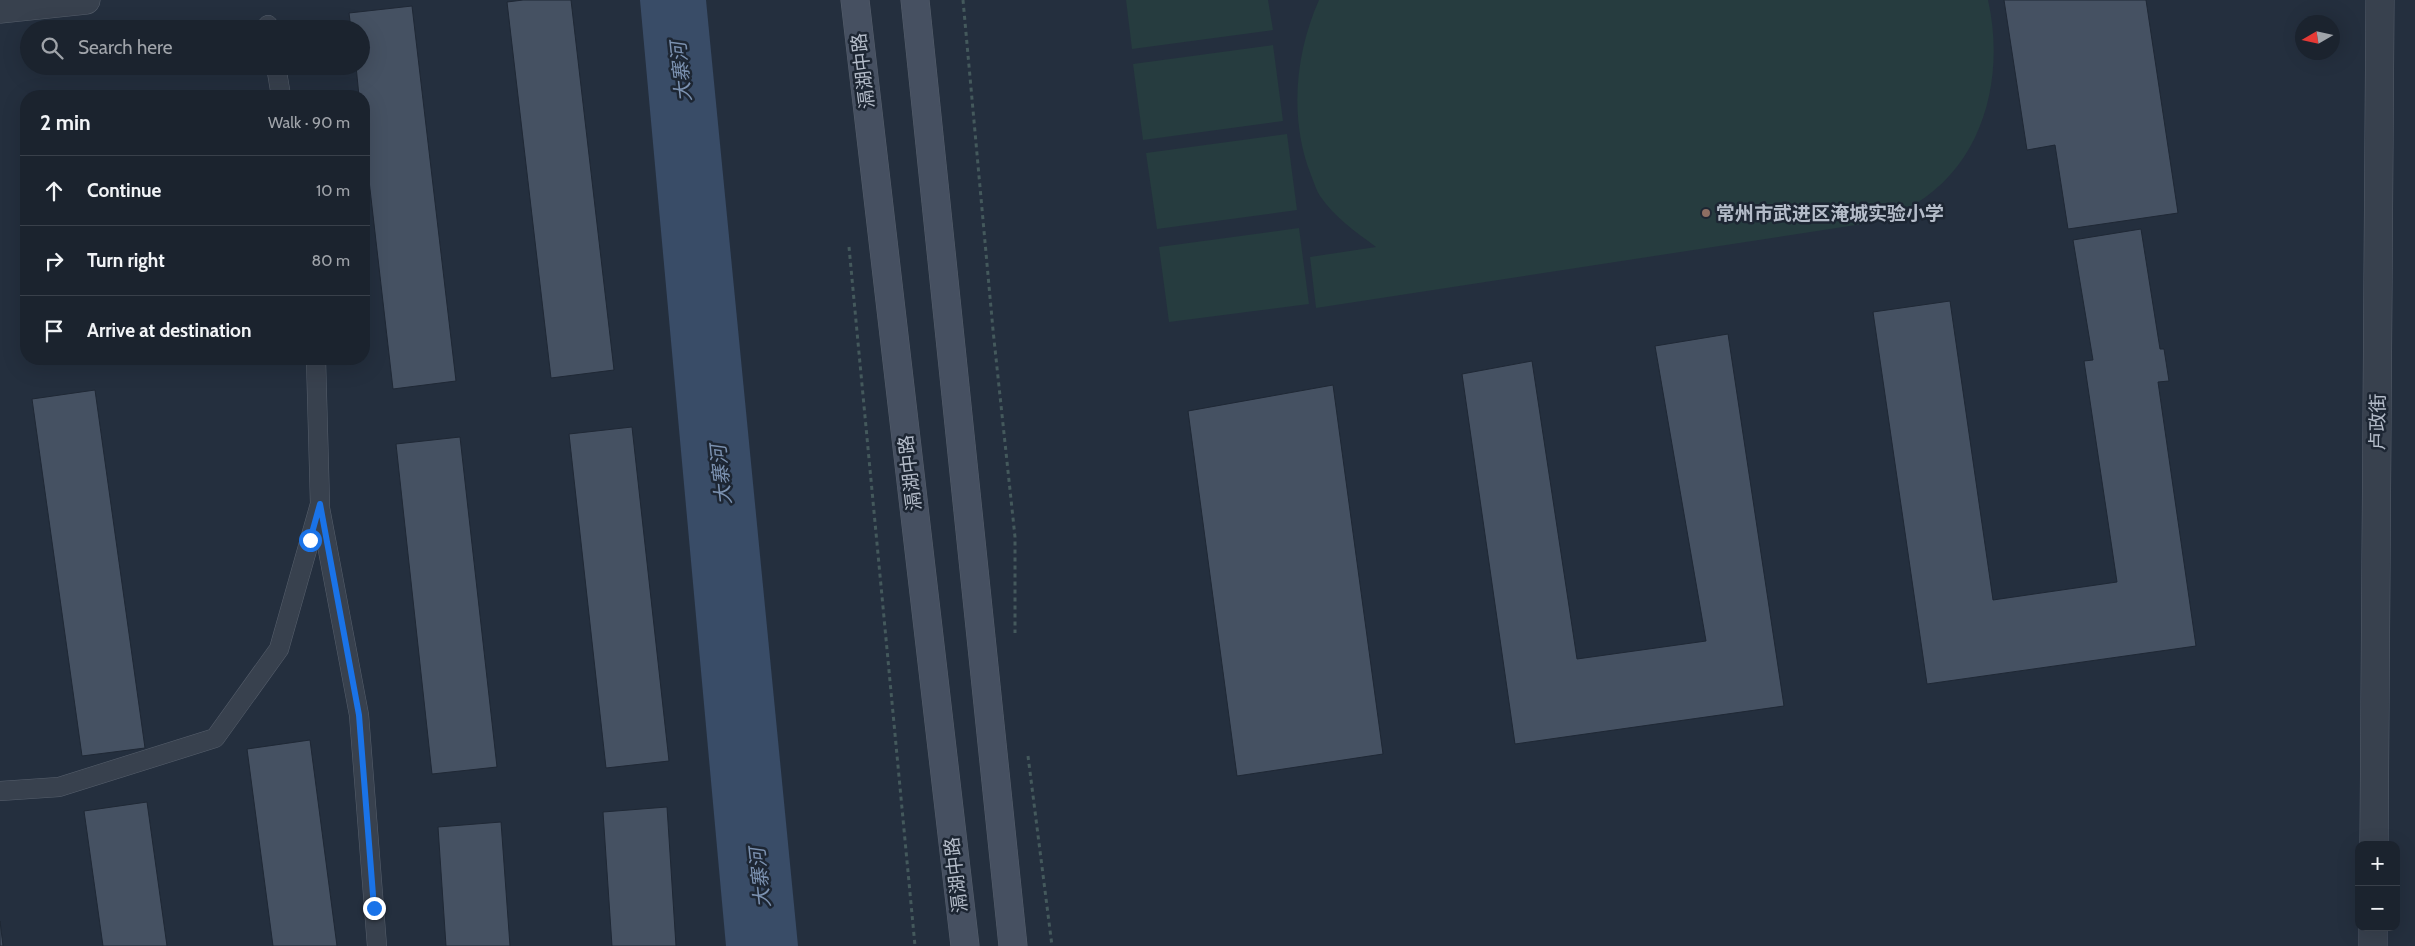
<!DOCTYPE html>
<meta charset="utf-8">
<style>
body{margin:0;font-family:Cabin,"Noto Sans SC",sans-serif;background:#242b36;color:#f1f3f6}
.controls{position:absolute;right:15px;bottom:15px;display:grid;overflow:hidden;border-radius:10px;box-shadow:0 5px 20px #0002}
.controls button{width:45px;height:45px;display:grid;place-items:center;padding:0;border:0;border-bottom:1px solid #39404a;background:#1b232e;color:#f1f3f6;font:25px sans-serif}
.compass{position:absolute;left:2295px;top:15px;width:45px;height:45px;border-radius:50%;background:#1b232e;box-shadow:0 5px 20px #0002;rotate:261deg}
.stop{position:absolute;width:15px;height:15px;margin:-11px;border:4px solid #1a73e8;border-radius:50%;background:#fff}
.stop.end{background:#1a73e8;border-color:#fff;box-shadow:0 1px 5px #0008}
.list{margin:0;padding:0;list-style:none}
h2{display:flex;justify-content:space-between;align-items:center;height:65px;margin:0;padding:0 20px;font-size:21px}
h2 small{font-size:16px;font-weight:400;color:#a0a4aa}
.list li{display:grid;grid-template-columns:32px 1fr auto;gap:15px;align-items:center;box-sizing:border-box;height:70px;padding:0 20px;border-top:1px solid #39404a}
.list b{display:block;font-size:19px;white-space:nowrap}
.list em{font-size:16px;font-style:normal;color:#a0a4aa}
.icon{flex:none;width:28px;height:28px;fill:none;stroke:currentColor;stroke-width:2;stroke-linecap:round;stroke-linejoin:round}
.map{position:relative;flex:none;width:2415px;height:946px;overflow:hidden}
.search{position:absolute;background:#1b232e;box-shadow:0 5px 20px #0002;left:20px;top:20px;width:350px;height:55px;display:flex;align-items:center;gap:12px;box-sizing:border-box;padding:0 18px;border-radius:28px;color:#a0a4aa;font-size:19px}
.panel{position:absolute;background:#1b232e;box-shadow:0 5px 20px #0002;left:20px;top:90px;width:350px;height:275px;border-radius:20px}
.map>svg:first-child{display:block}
</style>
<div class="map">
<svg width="2415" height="946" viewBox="0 0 2415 946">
<rect width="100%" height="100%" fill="#242f3e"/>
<!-- green -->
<g fill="#263c3f">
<polygon points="1126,0 1268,0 1273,30 1132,49"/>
<path d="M 1319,0 L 1988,0 C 2005,75 1985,162 1915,204 C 1902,212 1884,217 1869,223 L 1316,308 L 1310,257 L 1376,247 C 1355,231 1335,218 1320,196 C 1316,190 1314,182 1311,175 C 1289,119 1295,54 1319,0 Z"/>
<polygon points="1273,45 1283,121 1143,140 1133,64"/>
<polygon points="1287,134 1297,210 1157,229 1146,153"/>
<polygon points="1299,228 1309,304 1169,322 1159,247"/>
</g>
<!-- water -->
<polygon fill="#394c67" points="640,0 706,0 798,946 726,946"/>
<!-- building -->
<g fill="#455162" stroke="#1f2835">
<polygon points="523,0 571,0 614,370 551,378 507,2"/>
<polygon points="2004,0 2146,0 2178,213 2068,229 2055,145 2027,150"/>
<polygon points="412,6 456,381 393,389 364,137 364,96 359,96 356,66 361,66 361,29 351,29 349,13"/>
<polygon points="2141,229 2160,349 2164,349 2169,381 2158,382 2196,646 1927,684 1873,312 1950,301 1993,600 2117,582 2084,361 2093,360 2073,240"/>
<polygon points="1728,334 1784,706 1515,744 1462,374 1532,361 1577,659 1706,641 1655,346"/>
<polygon points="1333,385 1383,754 1237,776 1188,411"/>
<polygon points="95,390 145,748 82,756 32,399"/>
<polygon points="632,427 669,761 606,768 569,434"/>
<polygon points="460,437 497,767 432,774 396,444"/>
<polygon points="310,740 337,946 273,946 247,749"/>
<polygon points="147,802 167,946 103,946 84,811"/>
<polygon points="667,807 676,946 612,946 603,812"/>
<polygon points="501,822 510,946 446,946 438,827"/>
<polygon points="0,921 3,946 0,946"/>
</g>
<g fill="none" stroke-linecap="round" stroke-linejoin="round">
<defs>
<g id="service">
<polyline points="268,25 269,29"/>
<polyline points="276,66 281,96"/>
<polyline points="320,508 359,715 377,946"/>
<polyline points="0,791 59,787 215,738 279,649 320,504 316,359"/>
</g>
<polyline id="minor" points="0,9 86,0"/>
<g id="tertiary">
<polyline points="2374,845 2380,0"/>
<polyline points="2373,946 2373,927"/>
</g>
<g id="secondary">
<polyline points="855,0 965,946"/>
<polyline points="915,0 1013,946"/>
</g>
</defs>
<!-- service casing -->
<use href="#service" stroke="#565f6c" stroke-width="20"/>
<!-- minor casing -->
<use href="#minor" stroke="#565f6c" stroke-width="29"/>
<!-- tertiary casing -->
<use href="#tertiary" stroke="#565f6c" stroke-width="29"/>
<!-- secondary casing -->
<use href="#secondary" stroke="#565f6c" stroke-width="29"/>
<!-- path -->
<g stroke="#44595c" stroke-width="3" stroke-dasharray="4 4" stroke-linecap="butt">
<polyline points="963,0 993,330 1015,537 1015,633"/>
<polyline points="849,247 915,946"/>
<polyline points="1028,756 1052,946"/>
</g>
<!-- service -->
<use href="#service" stroke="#38414e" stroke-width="19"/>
<!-- minor -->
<use href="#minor" stroke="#38414e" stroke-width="28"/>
<!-- tertiary -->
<use href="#tertiary" stroke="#38414e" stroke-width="28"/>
<!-- secondary -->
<use href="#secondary" stroke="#465061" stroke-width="28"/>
</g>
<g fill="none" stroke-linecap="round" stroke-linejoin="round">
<!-- route -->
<polyline stroke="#1a73e8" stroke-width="6" points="310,540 320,504 359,715 374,908"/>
</g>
<!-- markers -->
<circle fill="#8d6e63" stroke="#1d2633" stroke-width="2" cx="1706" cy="213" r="5"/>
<g text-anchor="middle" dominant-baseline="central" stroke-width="5" stroke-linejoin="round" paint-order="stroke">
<!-- street labels -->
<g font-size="19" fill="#b4bcc9" stroke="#1d2633">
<text transform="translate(863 71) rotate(-97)">滆湖中路</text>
<text transform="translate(2377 422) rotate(-90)">卢政街</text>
<text transform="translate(910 473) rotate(-97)">滆湖中路</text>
<text transform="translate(956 875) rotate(-97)">滆湖中路</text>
</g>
<!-- poi labels -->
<g font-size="19" font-weight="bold" fill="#b4bcc9" stroke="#1d2633" text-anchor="start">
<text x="1716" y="213">常州市武进区淹城实验小学</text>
</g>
<!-- water labels -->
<g font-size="20" font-style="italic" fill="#7c92b1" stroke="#1d2633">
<text transform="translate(681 72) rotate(-96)">大寨河</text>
<text transform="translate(721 475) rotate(-96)">大寨河</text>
<text transform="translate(760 878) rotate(-96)">大寨河</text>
</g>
</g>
</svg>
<div class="controls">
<button>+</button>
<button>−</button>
</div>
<svg class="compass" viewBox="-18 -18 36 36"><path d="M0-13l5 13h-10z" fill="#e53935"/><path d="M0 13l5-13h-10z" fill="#a0a4aa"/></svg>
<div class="stop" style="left:310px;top:540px"></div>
<div class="stop end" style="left:374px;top:908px"></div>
<div class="search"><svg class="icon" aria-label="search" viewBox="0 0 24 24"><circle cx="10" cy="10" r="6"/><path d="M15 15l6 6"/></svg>Search here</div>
<section class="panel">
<h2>2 min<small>Walk · 90 m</small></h2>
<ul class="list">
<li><svg class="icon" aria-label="ahead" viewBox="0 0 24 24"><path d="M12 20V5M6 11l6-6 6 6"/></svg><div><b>Continue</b></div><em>10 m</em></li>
<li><svg class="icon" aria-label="right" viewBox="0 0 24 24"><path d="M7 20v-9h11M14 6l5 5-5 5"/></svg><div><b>Turn right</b></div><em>80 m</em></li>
<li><svg class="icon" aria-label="arrive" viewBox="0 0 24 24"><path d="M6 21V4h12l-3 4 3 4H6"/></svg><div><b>Arrive at destination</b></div></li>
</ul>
</section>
</div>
